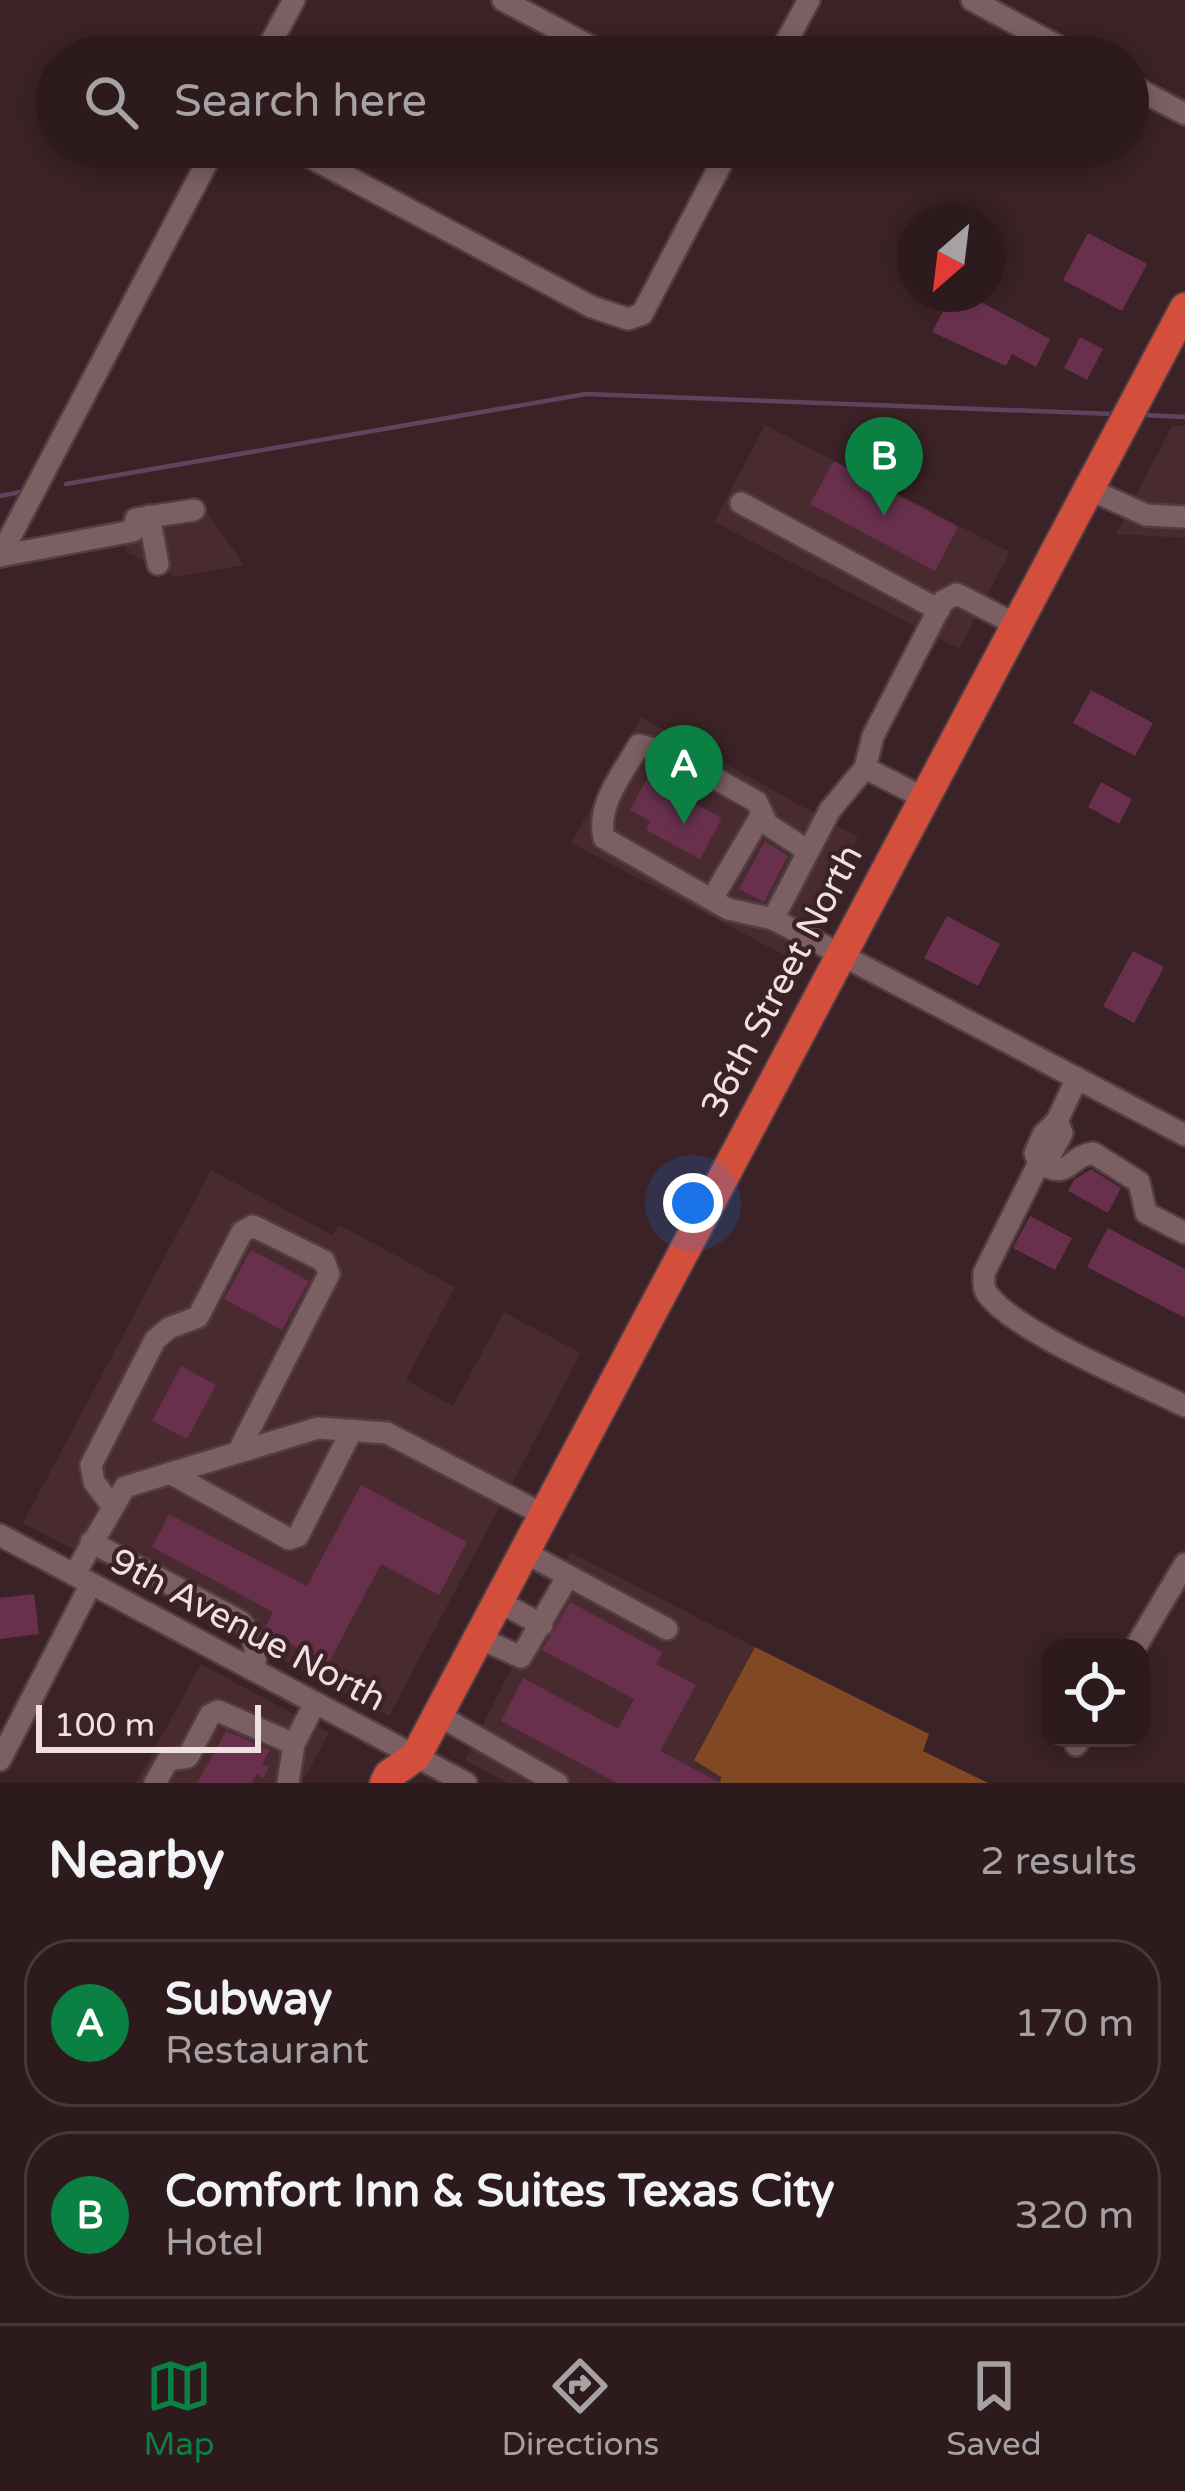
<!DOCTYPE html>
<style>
body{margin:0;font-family:"Varela Round",sans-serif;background:#342325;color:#f1f3f6}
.controls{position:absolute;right:36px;bottom:36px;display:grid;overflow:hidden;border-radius:24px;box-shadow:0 6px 18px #0003}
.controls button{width:108px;height:108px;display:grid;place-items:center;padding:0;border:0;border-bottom:3px solid #48383b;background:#2c1a1c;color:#f1f3f6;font:60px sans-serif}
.compass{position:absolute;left:897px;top:204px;width:108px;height:108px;border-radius:50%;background:#2c1a1c;box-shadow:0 6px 18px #0003;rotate:208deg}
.scale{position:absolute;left:36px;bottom:30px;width:225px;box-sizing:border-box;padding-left:12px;border:6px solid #f0e0e2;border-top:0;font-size:33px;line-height:42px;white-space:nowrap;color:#f0e0e2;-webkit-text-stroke:9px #3a2226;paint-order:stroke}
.you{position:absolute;left:693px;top:1203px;width:42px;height:42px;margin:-30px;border:9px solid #fff;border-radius:50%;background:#1a73e8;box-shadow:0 0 0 18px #1a73e833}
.badge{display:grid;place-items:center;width:78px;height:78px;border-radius:50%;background:#0b8043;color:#fff;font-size:39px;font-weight:700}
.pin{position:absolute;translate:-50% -99px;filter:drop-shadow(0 3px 6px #0008)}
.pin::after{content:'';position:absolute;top:63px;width:42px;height:36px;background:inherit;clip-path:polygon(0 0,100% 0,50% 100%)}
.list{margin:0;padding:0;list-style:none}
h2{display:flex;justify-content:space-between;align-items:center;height:156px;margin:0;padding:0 48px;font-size:51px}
h2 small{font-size:39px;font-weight:400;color:#a6a1a3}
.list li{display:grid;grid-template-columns:78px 1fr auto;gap:36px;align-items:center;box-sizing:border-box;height:168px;margin:0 24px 24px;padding:0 24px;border:3px solid #48383b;border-radius:48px}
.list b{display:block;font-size:45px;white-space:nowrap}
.list p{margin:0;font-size:39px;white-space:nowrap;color:#a6a1a3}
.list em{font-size:39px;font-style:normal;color:#a6a1a3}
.icon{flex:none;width:66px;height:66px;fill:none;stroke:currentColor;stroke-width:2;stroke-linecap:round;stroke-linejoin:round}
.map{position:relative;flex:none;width:1185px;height:1783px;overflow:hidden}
.search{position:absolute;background:#2c1a1c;box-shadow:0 6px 18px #0003;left:36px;right:36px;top:36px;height:132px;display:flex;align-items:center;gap:30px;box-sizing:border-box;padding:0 42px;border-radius:66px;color:#a6a1a3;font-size:45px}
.sheet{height:540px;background:#2c1a1c}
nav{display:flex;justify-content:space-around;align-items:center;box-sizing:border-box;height:168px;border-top:3px solid #48383b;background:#2c1a1c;font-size:33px;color:#a6a1a3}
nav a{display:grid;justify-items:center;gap:6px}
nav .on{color:#0b8043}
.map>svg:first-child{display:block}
</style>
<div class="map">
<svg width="1185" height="1783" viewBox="0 0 1185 1783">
<rect width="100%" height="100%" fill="#3a2226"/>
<!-- built -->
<g fill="#482a2f">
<polygon points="765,425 1010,552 959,649 714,522"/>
<polygon points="1172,426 1185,426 1185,538 1116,534"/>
<polygon points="199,501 244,565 175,577 126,552 121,512"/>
<polygon points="641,717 858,837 798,962 571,843"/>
<polygon points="211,1170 332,1235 339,1225 455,1287 406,1380 453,1406 504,1312 581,1353 389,1716 23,1523"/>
<polygon points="570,1552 755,1647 694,1759 722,1777 720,1783 508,1783 465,1760"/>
<polygon points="201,1664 329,1733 302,1783 136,1783"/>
</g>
<!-- forest -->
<polygon fill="#804924" points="755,1647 929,1734 923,1751 988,1783 720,1783 721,1777 694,1760"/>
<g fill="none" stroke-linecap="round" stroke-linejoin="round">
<!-- stream -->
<g stroke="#60435e" stroke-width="4.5">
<polyline points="1143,415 1185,417"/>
<polyline points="66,484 586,394 1113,414"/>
<polyline points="0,496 20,492"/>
</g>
</g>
<!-- building -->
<g fill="#69304e">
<polygon points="1088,233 1147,264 1122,311 1063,280"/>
<polygon points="952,294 966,294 1050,339 1036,367 1012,354 1006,366 932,332"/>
<polygon points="1080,337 1103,349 1087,380 1064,368"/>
<polygon points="834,461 958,527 935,571 810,504"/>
<polygon points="1091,690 1153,723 1135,756 1073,723"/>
<polygon points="647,779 722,818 700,859 646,830 650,821 630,810"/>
<polygon points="1101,782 1132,799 1119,824 1088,807"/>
<polygon points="765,841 788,856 764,902 739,889"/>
<polygon points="947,916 1000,944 978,986 924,958"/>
<polygon points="1133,951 1164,967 1134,1023 1103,1006"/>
<polygon points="1091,1169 1121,1188 1108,1213 1068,1191 1074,1180"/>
<polygon points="1030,1216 1072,1238 1055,1270 1013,1248"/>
<polygon points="1108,1228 1185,1269 1185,1318 1087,1267"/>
<polygon points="251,1250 309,1281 282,1330 224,1299"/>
<polygon points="181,1366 216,1385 187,1439 152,1421"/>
<polygon points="361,1485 467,1542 439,1595 381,1564 328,1664 264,1630 273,1612 152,1547 169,1514 307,1586"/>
<polygon points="34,1594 39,1634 0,1639 0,1598"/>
<polygon points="570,1602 662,1652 656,1664 696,1685 660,1751 721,1783 617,1783 501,1721 523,1678 618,1729 634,1699 542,1650"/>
<polygon points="226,1731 270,1750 262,1764 269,1767 263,1778 257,1774 252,1783 197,1783"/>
</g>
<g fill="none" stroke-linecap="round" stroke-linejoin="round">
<defs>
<g id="minor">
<polyline points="503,0 610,57"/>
<polyline points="972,0 1078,57"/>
<polyline points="263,57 294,0"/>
<polyline points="778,57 809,0"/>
<polyline points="1128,84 1185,114"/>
<polyline points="291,147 592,307 628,319 642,314 730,147"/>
<polyline points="1089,489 1146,515 1185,517"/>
<polyline points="741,503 939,610"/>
<polyline points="149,516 158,564"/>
<polyline points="0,556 215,147"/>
<polyline points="0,556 133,531 136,519 194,510"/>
<polyline points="1017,625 957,594 943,601 873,736 865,768 830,810 773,919 1185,1135"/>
<polyline points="865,768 924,798"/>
<polyline points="712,899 762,814"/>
<path d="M 773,919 L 728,909 L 604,838 C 596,805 623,773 639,745 L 672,754 L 757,802 L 767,824 L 808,851"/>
<polyline points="1057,1121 1062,1133 1048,1159 1039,1163 1035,1153 1043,1135 1057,1121 1077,1078"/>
<path d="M 1185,1233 L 1146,1213 L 1139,1182 L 1093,1153 C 1066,1157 1071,1181 1039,1163 L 984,1273 C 984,1280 983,1286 986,1292 C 1011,1331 1140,1383 1185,1406"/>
<polyline points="170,1473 289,1539 298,1536 352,1430"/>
<polyline points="112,1506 94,1482 91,1465 155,1340 169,1328 198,1317 242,1232 253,1226 324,1261 329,1274 238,1452"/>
<polyline points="0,1535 466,1783"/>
<path d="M 91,1542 L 240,1621 C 254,1637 258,1649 254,1670"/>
<polyline points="524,1552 667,1629"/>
<polyline points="74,1575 125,1487 318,1428 387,1433 544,1515"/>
<polyline points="498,1601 542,1625"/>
<polyline points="479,1638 521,1657 568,1576"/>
<polyline points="1135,1648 1185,1564"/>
<polyline points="438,1715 557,1783"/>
<polyline points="1076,1745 1080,1738"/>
<polyline points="0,1760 91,1584"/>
<polyline points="155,1783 168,1760 188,1757 210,1715 218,1711 294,1744"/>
<polyline points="288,1783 294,1744 315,1703"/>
</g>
<polyline id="highway" points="385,1783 389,1775 416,1756 1185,308"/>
</defs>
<!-- minor casing -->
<use href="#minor" stroke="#523e42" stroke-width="26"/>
<!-- highway casing -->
<use href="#highway" stroke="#523e42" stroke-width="34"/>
<!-- minor -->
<use href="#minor" stroke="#7b5f62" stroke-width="21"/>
<!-- highway -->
<use href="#highway" stroke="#d34f3c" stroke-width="30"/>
</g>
<g text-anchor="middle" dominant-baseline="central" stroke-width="9" stroke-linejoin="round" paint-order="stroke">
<!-- street labels -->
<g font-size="36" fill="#f0e0e2" stroke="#3a2226">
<text transform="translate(782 981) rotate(-62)">36th Street North</text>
<text transform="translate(248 1630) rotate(28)">9th Avenue North</text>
</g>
</g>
</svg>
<div class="controls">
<button><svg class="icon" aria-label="locate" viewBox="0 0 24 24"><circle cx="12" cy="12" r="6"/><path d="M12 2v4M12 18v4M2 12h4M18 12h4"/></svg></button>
</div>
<svg class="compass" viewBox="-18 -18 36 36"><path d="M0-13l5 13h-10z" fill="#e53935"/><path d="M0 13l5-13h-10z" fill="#a6a1a3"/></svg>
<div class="scale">100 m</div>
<div class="you"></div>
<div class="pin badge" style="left:684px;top:824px">A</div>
<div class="pin badge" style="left:884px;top:516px">B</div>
<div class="search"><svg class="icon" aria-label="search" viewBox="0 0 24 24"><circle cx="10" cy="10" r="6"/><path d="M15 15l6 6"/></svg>Search here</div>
</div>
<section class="sheet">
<h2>Nearby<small>2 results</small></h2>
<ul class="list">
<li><span class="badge">A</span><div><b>Subway</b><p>Restaurant</p></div><em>170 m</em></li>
<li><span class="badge">B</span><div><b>Comfort Inn &amp; Suites Texas City</b><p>Hotel</p></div><em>320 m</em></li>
</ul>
</section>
<nav>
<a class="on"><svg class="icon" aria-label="map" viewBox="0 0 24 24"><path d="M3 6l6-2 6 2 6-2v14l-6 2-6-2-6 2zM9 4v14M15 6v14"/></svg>Map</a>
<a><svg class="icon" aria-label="directions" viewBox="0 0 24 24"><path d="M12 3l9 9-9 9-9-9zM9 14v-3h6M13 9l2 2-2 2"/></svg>Directions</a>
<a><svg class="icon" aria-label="saved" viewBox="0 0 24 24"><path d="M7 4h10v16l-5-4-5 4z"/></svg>Saved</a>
</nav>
